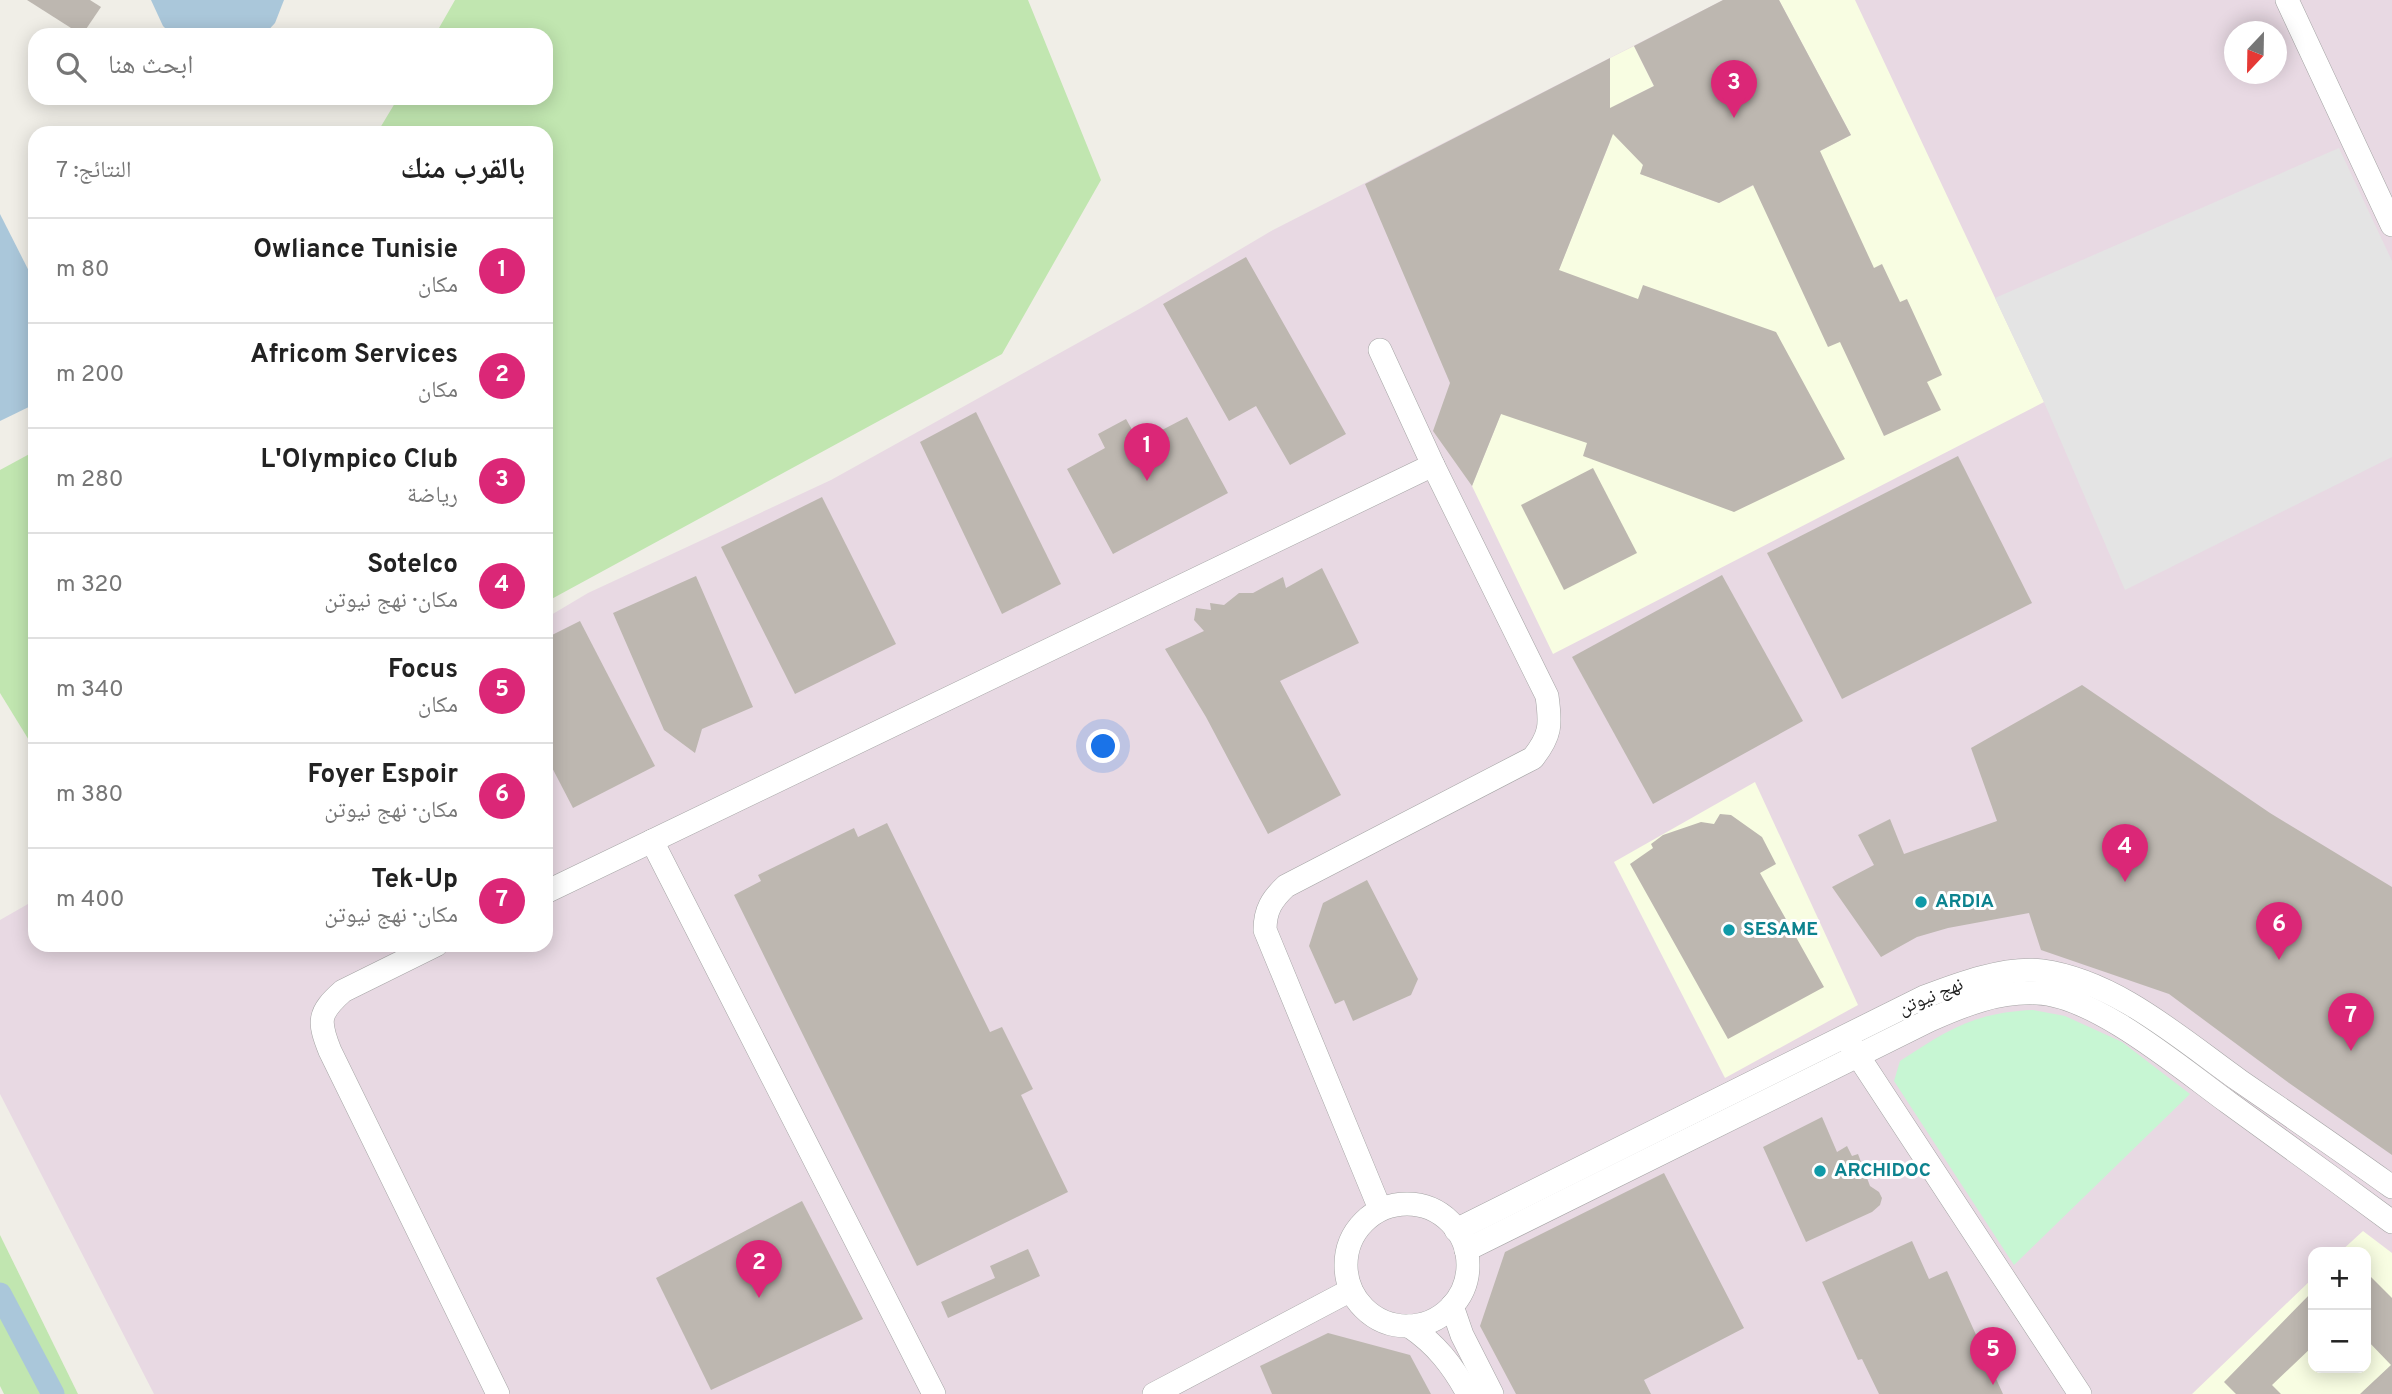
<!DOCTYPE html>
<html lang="ar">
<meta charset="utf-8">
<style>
body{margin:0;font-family:Overpass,"Noto Naskh Arabic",sans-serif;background:#f6f6f6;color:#222;direction:rtl}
.controls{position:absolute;right:21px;bottom:21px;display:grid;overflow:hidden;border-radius:14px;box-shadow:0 4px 18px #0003}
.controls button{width:63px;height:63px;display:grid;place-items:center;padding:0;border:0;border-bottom:2px solid #e0e0e0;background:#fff;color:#222;font:35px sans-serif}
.compass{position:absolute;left:2224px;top:21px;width:63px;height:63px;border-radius:50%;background:#fff;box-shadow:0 4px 18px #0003;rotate:202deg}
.you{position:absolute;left:1104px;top:747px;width:24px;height:24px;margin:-18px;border:5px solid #fff;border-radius:50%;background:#1a73e8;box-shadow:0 0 0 10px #1a73e833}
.badge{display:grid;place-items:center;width:46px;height:46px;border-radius:50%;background:#db2777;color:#fff;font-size:23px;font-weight:700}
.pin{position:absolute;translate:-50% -58px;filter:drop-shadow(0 2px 4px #0008)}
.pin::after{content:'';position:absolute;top:37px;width:24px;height:21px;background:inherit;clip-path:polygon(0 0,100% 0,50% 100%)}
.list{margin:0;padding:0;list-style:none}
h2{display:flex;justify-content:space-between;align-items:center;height:91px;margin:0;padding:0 28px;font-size:30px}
h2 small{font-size:23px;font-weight:400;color:#767676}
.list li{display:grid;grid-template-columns:46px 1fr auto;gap:21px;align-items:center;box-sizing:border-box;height:105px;padding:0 28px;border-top:2px solid #e0e0e0}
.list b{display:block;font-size:26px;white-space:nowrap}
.list p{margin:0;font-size:23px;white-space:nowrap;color:#767676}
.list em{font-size:23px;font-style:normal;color:#767676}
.icon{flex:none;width:38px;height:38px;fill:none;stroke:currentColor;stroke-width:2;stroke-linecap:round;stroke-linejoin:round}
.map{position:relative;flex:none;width:2392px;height:1394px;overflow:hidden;direction:ltr}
.search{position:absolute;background:#fff;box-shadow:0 4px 18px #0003;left:28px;top:28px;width:525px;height:77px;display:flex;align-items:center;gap:18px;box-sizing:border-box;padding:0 24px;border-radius:21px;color:#767676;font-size:26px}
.panel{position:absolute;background:#fff;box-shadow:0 4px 18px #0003;left:28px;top:126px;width:525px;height:826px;border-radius:21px;direction:rtl}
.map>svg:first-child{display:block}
</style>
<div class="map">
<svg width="2392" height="1394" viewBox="0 0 2392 1394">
<rect width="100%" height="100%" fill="#f0eee7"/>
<!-- industrial -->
<path fill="#e8d9e3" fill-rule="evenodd" d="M 1723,0 L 2392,0 L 2392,1394 L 154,1394 L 0,1094 L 0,920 L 35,900 L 35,945 L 546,945 L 546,618 L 588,593 L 831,480 L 1141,308 L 1273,230 ZM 2234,32 L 2276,32 L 2276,74 L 2234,74 ZM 2313,1252 L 2366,1252 L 2366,1368 L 2313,1368 Z"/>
<!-- education -->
<g fill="#f8fde2">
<polygon points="1779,0 1855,0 2044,402 1553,654 1472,486 1610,142 1610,58 1634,46 1654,86 1624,101 1643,165 1641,174 1719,203 1851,135"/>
<polygon points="1755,782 1858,1005 1725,1078 1614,862"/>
<polygon points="2363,1231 2392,1253 2392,1394 2192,1394 2313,1278 2313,1368 2366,1368 2366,1252 2340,1252"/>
</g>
<!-- grass -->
<g fill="#c1e6b0">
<polygon points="455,0 1028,0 1101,180 1002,354 546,602 546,133 377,133 398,98 546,98 546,35 435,35"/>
<polygon points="35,451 35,750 0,693 0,470"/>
<polygon points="0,1235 78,1394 4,1394 0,1386"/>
</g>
<!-- park -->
<path fill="#c7f6d3" d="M 2033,1010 L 2065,1016 L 2122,1042 L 2190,1094 L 2014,1265 L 1894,1081 L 1900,1061 C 1947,1030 1976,1012 2033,1010 Z"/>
<!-- parking -->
<polygon fill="#e4e4e4" points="2339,148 2392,261 2392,457 2125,590 2044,402 1995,298"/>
<!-- water -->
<g fill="#aac7da">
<polygon points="151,0 284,0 275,23 264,35 172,35 163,26"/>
<polygon points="0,214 35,283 35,404 0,421"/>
</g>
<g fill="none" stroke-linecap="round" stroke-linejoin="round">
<!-- canal -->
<polyline stroke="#aac7da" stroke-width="23" points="0,1294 53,1394"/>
</g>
<!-- building -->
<g fill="#bdb7b0">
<polygon points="27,0 90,0 101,7 82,35"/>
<polygon points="1723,0 1779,0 1851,135 1820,151 1874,268 1882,264 1900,302 1907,299 1942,375 1927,382 1941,410 1884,436 1840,342 1828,347 1753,185 1719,203 1640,174 1643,165 1613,134 1559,270 1638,299 1643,285 1776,332 1845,459 1734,512 1583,456 1587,443 1501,414 1472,486 1433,431 1450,383 1365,184 1610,58 1610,108 1654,86 1634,46"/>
<polygon points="1246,257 1346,434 1290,465 1256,406 1229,421 1163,304"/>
<polygon points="976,412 1061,584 1002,614 920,442"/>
<polygon points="1187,417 1228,493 1113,554 1067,469 1105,448 1098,434 1126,419 1139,442"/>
<polygon points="1958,456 2032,603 1842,699 1767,553"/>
<polygon points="1593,468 1637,553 1564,590 1521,505"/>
<polygon points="822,497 896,644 795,694 721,547"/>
<polygon points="1322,568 1359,643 1280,681 1341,795 1268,834 1206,717 1165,649 1204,631 1194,620 1196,608 1211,610 1210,603 1224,605 1239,593 1253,593 1283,577 1286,588"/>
<polygon points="1722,575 1803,721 1653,804 1572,657"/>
<polygon points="696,576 753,707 702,729 695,753 664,730 613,613"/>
<polygon points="580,621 655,766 573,808 546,756 546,638"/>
<polygon points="2082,685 2270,813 2392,887 2392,1155 2289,1083 2169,994 2041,950 2029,913 1948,928 1917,937 1881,957 1832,887 1874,865 1858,835 1890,819 1904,854 1997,821 1971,748"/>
<polygon points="1720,814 1731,815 1762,837 1776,864 1760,873 1824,987 1728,1039 1630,864 1653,848 1651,844 1663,835 1701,822 1714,824"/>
<polygon points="887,823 990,1032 1002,1027 1033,1089 1021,1095 1068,1192 917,1266 734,895 761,881 758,875 854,828 858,837"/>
<polygon points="1367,880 1418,979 1411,995 1353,1021 1344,1000 1335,1004 1309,946 1323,903"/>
<polygon points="1822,1117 1837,1152 1847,1146 1852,1156 1858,1154 1870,1186 1879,1192 1882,1198 1880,1205 1872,1212 1806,1242 1763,1147"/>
<polygon points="1664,1173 1744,1328 1644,1380 1651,1394 1516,1394 1480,1326 1505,1252"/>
<polygon points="802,1201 863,1319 711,1390 656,1278"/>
<polygon points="1912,1241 1929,1279 1947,1271 2003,1394 1879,1394 1862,1359 1858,1360 1822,1282"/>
<polygon points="1028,1249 1040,1276 948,1318 941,1302 995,1278 990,1266"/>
<polygon points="2366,1272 2392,1298 2392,1394 2360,1394 2391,1365 2366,1339"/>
<polygon points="2313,1291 2313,1346 2272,1385 2281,1394 2236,1394 2224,1382"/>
<polygon points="1328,1333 1410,1355 1431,1394 1272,1394 1260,1366"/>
</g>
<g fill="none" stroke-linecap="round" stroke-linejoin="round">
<defs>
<g id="street">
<polyline points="2287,0 2392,225"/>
<path d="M 1380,350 L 1433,465 L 1547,696 C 1551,725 1551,735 1533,758 L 1286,886 C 1272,899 1265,910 1265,930 L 1380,1209"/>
<polyline points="652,841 934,1394"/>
<polyline points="546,892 1433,465"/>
<path d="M 436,945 L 343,991 C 318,1013 318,1021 330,1051 L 498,1394"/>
<polyline points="1849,1042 2080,1394"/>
<circle cx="1407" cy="1265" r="61"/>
<path d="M 1456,1230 L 1924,997 C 1958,984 2006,966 2042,971 C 2116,981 2181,1039 2240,1081 C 2291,1116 2342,1151 2392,1187"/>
<path d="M 1466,1250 L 1930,1020 C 1964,1005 1998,991 2037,993 C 2095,995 2182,1069 2229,1103 C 2283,1142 2338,1182 2392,1222"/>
<polyline points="1452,1306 1462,1335 1492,1394"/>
<path d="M 1409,1326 C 1436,1344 1453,1366 1468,1394"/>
<polyline points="1154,1394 1351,1290"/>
</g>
</defs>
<!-- street casing -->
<use href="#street" stroke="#a4a4a4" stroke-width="24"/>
<!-- street -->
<use href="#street" stroke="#fff" stroke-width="23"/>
</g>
<!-- markers -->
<g fill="#0f9aa8" stroke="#fff" stroke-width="2.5">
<circle cx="1921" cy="902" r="7"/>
<circle cx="1729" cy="930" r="7"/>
<circle cx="1820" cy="1171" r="7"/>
</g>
<g text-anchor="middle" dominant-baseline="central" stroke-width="6" stroke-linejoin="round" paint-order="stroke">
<!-- culture labels -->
<g font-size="19" font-weight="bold" fill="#0d838f" stroke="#fff" text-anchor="start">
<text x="1935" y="902">ARDIA</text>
<text x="1743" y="930">SESAME</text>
<text x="1834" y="1171">ARCHIDOC</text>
</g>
<!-- street labels -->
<g font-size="19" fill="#202020" stroke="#fff">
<text transform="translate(1931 997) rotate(-23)">نهج نيوتن</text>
</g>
</g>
</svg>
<div class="controls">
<button>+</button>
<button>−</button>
</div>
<svg class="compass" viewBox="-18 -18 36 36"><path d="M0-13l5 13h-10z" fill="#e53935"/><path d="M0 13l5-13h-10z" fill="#767676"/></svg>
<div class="you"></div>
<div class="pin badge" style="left:1147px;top:481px">1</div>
<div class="pin badge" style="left:759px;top:1298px">2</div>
<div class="pin badge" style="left:1734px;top:118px">3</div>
<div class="pin badge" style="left:2125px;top:882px">4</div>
<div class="pin badge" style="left:1993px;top:1385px">5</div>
<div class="pin badge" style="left:2279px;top:960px">6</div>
<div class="pin badge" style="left:2351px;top:1051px">7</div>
<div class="search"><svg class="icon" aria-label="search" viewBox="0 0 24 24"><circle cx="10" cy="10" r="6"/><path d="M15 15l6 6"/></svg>ابحث هنا</div>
<section class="panel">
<h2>بالقرب منك<small>النتائج: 7</small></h2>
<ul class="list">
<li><span class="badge">1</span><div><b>Owliance Tunisie</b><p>مكان</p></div><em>80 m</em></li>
<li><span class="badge">2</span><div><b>Africom Services</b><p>مكان</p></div><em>200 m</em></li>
<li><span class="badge">3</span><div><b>L'Olympico Club</b><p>رياضة</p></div><em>280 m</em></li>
<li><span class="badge">4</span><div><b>Sotelco</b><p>مكان · نهج نيوتن</p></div><em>320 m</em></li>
<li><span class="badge">5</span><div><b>Focus</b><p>مكان</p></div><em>340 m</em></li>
<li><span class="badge">6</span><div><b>Foyer Espoir</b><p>مكان · نهج نيوتن</p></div><em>380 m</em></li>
<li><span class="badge">7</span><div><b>Tek-Up</b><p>مكان · نهج نيوتن</p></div><em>400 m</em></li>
</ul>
</section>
</div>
